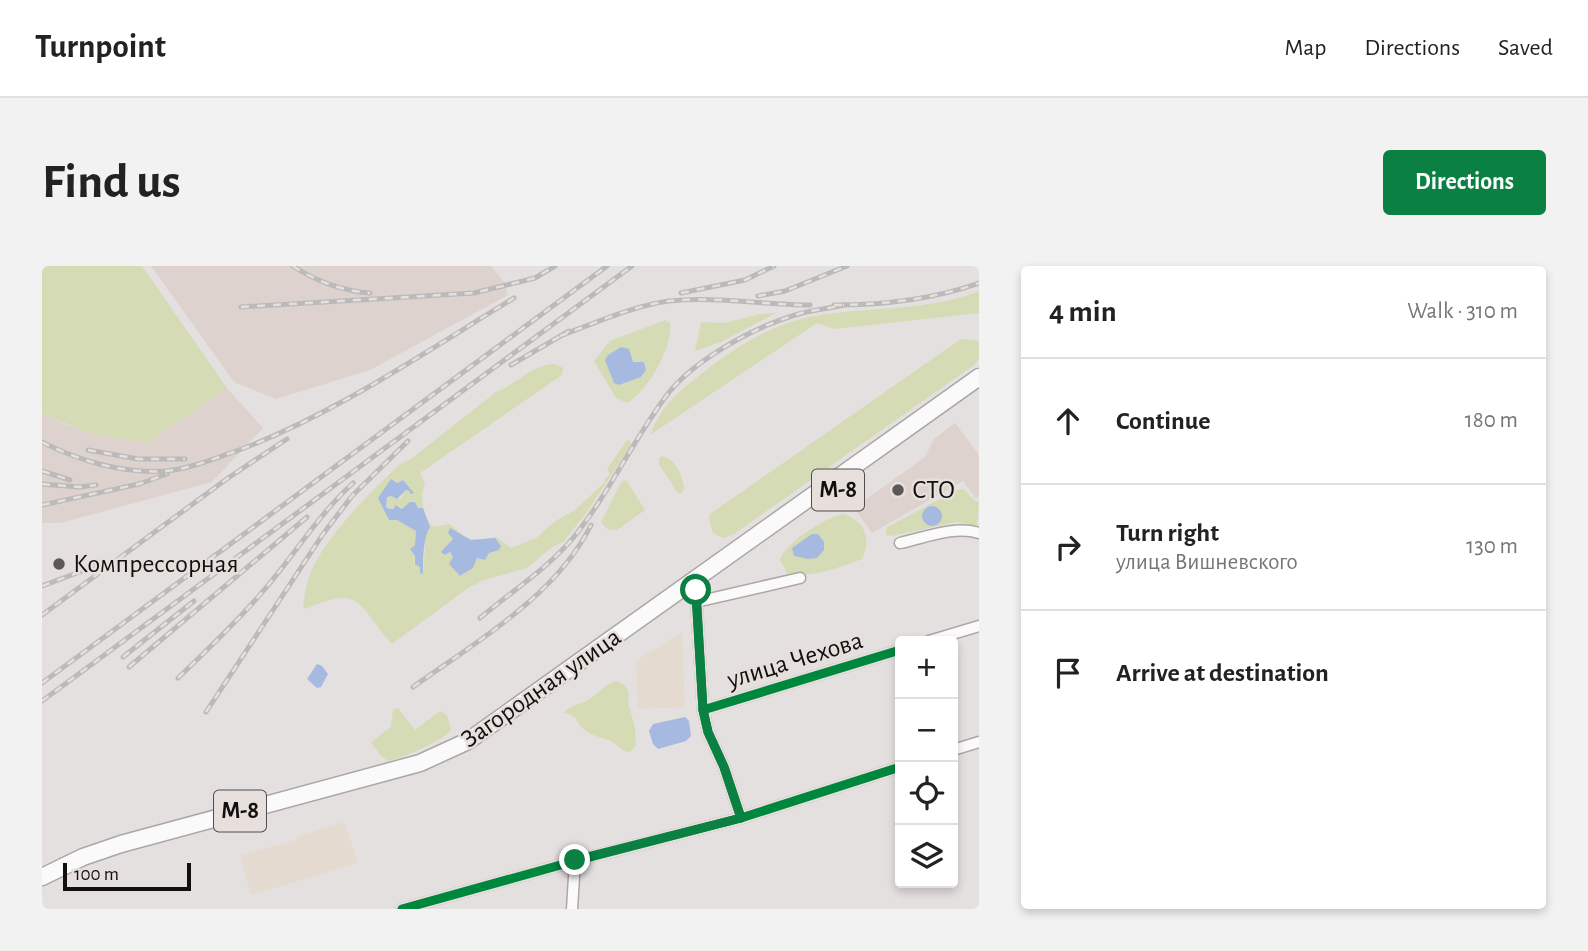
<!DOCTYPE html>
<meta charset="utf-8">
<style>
body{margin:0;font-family:"Alegreya Sans",sans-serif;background:#f2f2f2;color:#222}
.controls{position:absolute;right:21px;bottom:21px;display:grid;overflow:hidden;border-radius:7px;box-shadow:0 4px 10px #0003}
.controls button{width:63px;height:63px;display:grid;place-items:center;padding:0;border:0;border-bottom:2px solid #e0e0e0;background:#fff;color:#222;font:35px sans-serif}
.scale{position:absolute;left:21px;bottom:18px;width:128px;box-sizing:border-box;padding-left:7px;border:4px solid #120f0e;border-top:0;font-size:19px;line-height:24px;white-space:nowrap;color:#120f0e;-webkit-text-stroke:5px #e7dfdc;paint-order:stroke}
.stop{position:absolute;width:21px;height:21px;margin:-16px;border:5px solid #0b8043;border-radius:50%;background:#fff}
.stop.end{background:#0b8043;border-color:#fff;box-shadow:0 2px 7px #0008}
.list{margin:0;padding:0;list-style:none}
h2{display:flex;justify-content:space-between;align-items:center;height:91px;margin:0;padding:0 28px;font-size:30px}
h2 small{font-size:23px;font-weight:400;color:#767676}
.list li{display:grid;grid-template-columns:46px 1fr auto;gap:21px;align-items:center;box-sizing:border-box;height:126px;padding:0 28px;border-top:2px solid #e0e0e0}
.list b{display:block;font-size:26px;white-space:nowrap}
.list p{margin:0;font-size:23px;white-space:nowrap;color:#767676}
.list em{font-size:23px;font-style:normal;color:#767676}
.icon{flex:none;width:38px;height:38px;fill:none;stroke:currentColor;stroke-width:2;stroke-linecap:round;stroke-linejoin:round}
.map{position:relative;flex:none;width:937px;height:643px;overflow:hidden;border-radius:7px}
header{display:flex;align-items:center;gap:42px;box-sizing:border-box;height:98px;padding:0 35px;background:#fff;border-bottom:2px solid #e0e0e0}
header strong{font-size:33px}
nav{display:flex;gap:38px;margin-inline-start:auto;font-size:24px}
.intro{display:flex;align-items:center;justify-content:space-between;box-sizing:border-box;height:168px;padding:0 42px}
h1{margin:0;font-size:49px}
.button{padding:18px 32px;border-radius:7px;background:#0b8043;color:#fff;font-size:24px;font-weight:700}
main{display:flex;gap:42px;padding:0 42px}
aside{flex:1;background:#fff;border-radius:7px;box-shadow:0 4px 10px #0003}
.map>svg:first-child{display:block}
</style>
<header>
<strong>Turnpoint</strong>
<nav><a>Map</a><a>Directions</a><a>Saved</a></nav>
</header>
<div class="intro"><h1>Find us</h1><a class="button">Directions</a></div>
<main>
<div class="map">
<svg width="937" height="643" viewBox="0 0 937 643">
<rect width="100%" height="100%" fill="#e4e0df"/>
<!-- commercial -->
<g fill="#e4dacf">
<polygon points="640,366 643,441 596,443 594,395"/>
<polygon points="302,556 316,597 209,629 198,590 256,573 256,571"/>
</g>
<!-- built -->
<g fill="#ddd2ce">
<polygon points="109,0 449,0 463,17 466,29 328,104 234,133 192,116"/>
<polygon points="185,122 221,162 170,216 18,257 0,257 0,148 26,159 106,177"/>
<polygon points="913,157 937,189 937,230 934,232 921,215 830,267 812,242 883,191 892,173"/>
</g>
<!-- green -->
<g fill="#d4dbb5" fill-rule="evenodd">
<polygon points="0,0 100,0 185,122 106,177 54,169 0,148"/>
<path d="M 937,25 L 937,47 L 792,63 L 775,57 L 608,169 C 622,136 636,126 663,105 C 695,80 732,57 773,50 C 827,40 886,46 937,25 Z"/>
<polygon points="734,47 679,76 653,85 659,56 682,57 718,48"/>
<path d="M 623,54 L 628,57 C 631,81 606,125 585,137 L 574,132 L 552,95 L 568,75 ZM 577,82 L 591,96 L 602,96 L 604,101 L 599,111 L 577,119 L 572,115 L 566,89 Z"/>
<polygon points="919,73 937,75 937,93 932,99 692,268 681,272 671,267 667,254 668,248"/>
<path d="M 513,98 L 521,102 L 520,109 L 378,207 L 383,218 C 377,230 381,251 391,261 L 408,258 L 421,270 L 428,273 L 436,274 L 454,271 L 469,282 L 494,272 L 512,256 L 533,244 L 563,216 L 562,214 L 568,208 L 565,203 L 584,175 L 587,174 L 589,177 L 588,181 L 545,246 L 521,276 L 510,281 L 485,302 L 442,314 L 426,322 L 350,378 C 317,343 322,316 264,343 L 261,341 C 263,332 263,322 266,314 C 279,274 328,227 358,198 L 369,193 L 454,126 C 475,118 489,99 513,98 ZM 350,214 L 355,217 L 361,214 L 372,227 L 371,228 L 364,224 L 359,232 L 355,233 L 352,230 L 345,231 L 344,242 L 351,242 L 356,239 L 361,243 L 371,235 L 374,237 L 376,242 L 382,243 L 387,265 L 384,268 L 381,308 L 378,307 L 378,301 L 372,296 L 373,290 L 368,283 L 373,279 L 374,265 L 355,254 L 347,254 L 336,231 L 347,219 L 347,215 ZM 410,263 C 422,275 437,274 454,273 L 455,284 L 445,288 L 443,294 L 435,292 L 431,302 L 419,310 L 407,298 L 411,291 L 408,286 L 403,289 L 401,287 L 411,273 L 407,268 Z"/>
<path d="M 620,190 C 634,194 641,210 642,223 L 639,228 L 635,226 L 617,198 L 617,192 Z"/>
<polygon points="584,214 603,244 575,264 565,263 559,256 580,215"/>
<polygon points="922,223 933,235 937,236 935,259 932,260 915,256 849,270 844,269 844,262 914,224"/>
<path d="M 801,248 C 823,255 830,273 820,293 C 798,301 769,313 745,307 L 738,294 C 744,276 783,252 801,248 Z"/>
<path d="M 574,415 L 583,419 L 587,427 L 586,437 L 593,462 L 594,479 L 588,486 L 582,485 L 569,475 L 548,468 L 538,460 L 534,452 L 522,446 C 528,440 536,439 544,435 C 555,430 562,418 574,415 Z"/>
<path d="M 356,442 L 373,464 L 398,445 L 405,449 L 409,464 C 401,475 360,492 346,495 L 339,490 L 329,476 L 349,461 L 351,443 Z"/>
</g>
<!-- water -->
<g fill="#a5b9e1">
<polygon points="579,81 587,83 591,96 602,96 604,104 599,111 577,119 572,117 563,94 566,89"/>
<path d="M 349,213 L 355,217 L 361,214 L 372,227 L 369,228 L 367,225 L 364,224 L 355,233 L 350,230 L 345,231 L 344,242 L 351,243 L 354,239 L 360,243 L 368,236 L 373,236 L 376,242 L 381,242 L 388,261 C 381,272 381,295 381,308 L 378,307 L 378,301 L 373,298 L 373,290 L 368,283 L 373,279 L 374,265 L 355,254 L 347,254 L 336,232 Z"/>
<circle cx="890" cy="250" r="10"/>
<polygon points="408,262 429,274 453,272 459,280 457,284 447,287 443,294 435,292 431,302 418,310 407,298 411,291 408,286 403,289 399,286 411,273 406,267"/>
<polygon points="770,268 776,268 782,276 782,284 775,292 766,293 752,290 750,282"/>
<polygon points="275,398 280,400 286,408 279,421 275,422 265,413"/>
<polygon points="643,451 647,455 649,470 644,475 616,483 611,478 607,465 611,458"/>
</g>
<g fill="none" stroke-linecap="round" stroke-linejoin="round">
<defs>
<g id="minor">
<path d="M 858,277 C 882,272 913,259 937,267"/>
<polyline points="653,313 661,444 666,466 682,501 699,552"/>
<polyline points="654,336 758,312"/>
<polyline points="887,375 937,360"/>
<polyline points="661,444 858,384"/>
<polyline points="911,484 937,476"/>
<polyline points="360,643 533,595 699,552 858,501"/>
<polyline points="530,643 533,595"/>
</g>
<polyline id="trunk" points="0,611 41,591 79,578 378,497 426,475 937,111"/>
</defs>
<!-- minor casing -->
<use href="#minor" stroke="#aba7a6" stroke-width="13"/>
<!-- trunk casing -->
<use href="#trunk" stroke="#aba7a6" stroke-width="19"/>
<!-- minor -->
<use href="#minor" stroke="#fbfafa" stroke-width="10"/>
<!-- trunk -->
<use href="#trunk" stroke="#fbfafa" stroke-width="16"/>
<defs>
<g id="rail">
<path d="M 251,0 C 273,15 301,25 328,27"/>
<polyline points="639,27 703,14 732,0"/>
<polyline points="716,30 743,25 805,0"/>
<path d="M 792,39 C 841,39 892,33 937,17"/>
<polyline points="199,41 432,27 493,12 513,0"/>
<path d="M 518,70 C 553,57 590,40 627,35 C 674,30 721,39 768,39"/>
<polyline points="469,99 527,65"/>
<path d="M 0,176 C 37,195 82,208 124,205 C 145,203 166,195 186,188 C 284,154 383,86 472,32"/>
<polyline points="46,184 96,193 143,193"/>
<polyline points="0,205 28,214"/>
<polyline points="0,218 37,221 54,219"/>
<polyline points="0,239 97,218 125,208"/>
<polyline points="0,320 43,304 62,294"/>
<polyline points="0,349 186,212 245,173"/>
<path d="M 438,352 C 470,325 504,304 531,272 C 566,229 589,178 622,133 C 647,97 708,63 750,50 C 766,44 785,43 802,39"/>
<polyline points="81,391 152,335"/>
<polyline points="87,401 265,251"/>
<path d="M 136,412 C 166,383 196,355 222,324 C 253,288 277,248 311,217"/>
<polyline points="0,417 565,0"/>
<path d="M 371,421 C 434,376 514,330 549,259"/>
<polyline points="0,435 590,0"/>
<polyline points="164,446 281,268 310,230 366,175"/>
</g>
</defs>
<!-- rail casing -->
<use href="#rail" stroke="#bbbaba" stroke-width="5"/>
<!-- rail -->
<use href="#rail" stroke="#e7dfdc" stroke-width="2.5" stroke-dasharray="8" stroke-linecap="butt"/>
<defs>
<g id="cycleway">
<polyline points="653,313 661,444 666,466 682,501 699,552"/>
<polyline points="661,444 858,384"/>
<polyline points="360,643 533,595 699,552 858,501"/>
</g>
</defs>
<!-- cycleway casing -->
<use href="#cycleway" stroke="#e7dfdc" stroke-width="13"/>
<!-- cycleway -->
<use href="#cycleway" stroke="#00873e" stroke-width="9"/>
</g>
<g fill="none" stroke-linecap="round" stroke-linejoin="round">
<!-- route -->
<polyline stroke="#0b8043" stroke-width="9" points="533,594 699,552 682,501 666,466 661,444 654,324"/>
</g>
<!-- markers -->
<g fill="#5c5857" stroke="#e7dfdc" stroke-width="2.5">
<circle cx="856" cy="224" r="7"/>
<circle cx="17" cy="298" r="7"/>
</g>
<g text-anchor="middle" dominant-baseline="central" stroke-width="5" stroke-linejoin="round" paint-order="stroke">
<!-- shield labels -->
<g fill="#e7dfdc" stroke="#524d4c" stroke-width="2">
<rect x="770" y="203.5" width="52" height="41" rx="5"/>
<rect x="172" y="524.5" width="52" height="41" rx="5"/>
</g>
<g font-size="24" font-weight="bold" fill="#120f0e">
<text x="796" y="224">М-8</text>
<text x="198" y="545">М-8</text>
</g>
<!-- poi labels -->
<g font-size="26" fill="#120f0e" stroke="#e7dfdc" text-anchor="start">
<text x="870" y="224">СТО</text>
<text x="31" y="298">Компрессорная</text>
</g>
<!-- street labels -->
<g font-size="26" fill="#120f0e" stroke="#e7dfdc">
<text transform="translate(753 394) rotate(-17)">улица Чехова</text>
<text transform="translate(499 422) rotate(-35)">Загородная улица</text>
</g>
</g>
</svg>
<div class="controls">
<button>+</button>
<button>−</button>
<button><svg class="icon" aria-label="locate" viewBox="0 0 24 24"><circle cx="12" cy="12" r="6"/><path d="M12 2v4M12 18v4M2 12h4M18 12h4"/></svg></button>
<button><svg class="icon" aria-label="layers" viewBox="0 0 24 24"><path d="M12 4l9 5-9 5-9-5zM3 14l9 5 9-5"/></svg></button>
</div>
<div class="scale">100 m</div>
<div class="stop" style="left:654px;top:324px"></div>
<div class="stop end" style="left:533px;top:594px"></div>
</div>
<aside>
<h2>4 min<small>Walk · 310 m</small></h2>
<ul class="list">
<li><svg class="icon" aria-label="ahead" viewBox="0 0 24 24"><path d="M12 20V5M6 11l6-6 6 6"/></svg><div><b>Continue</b></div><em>180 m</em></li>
<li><svg class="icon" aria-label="right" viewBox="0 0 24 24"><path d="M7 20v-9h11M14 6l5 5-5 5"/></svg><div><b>Turn right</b><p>улица Вишневского</p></div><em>130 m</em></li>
<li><svg class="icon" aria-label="arrive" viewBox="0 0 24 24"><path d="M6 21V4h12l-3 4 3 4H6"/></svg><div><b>Arrive at destination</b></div></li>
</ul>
</aside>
</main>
